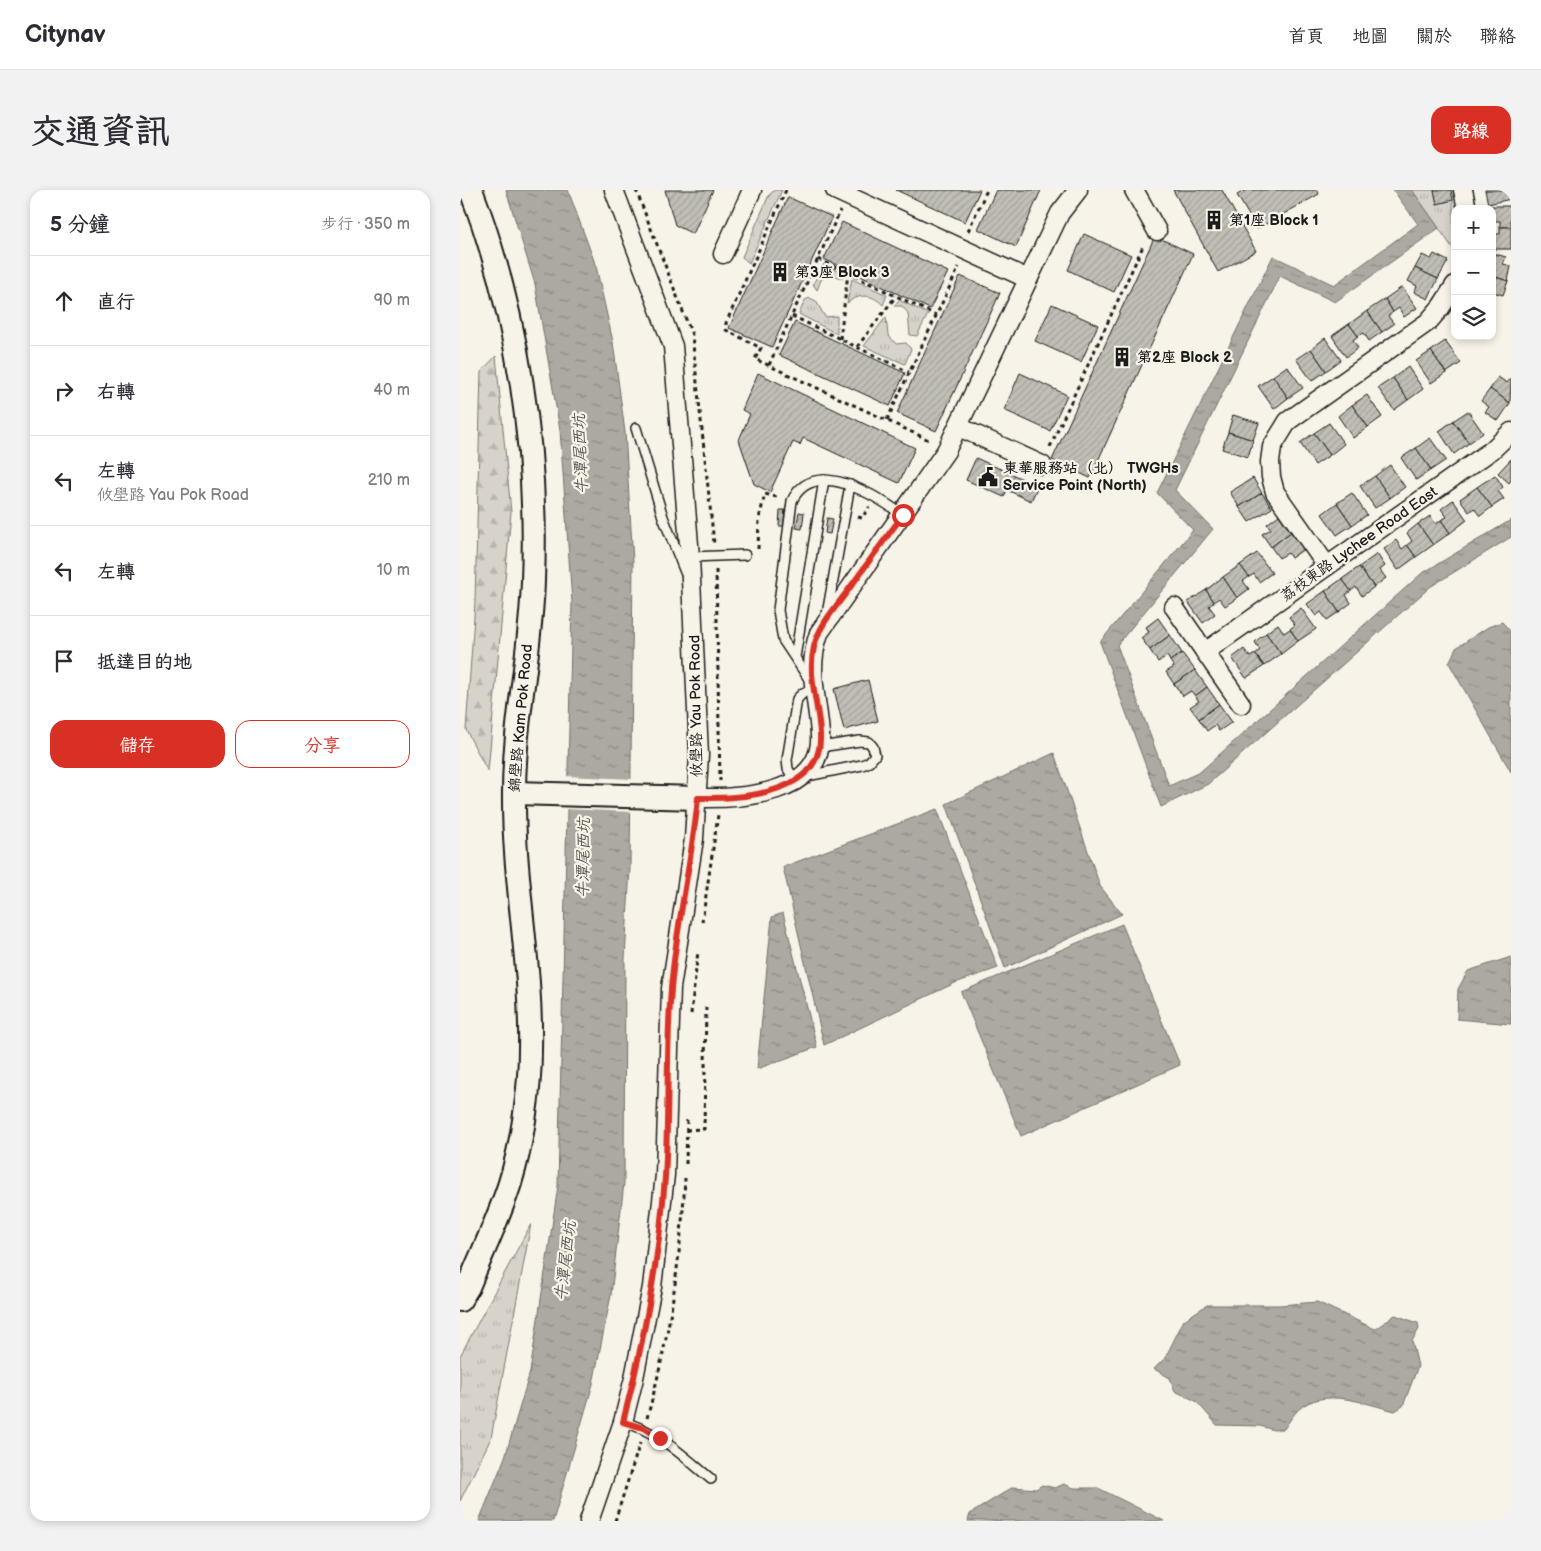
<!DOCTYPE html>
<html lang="zh-TW">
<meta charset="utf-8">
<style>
body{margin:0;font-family:"Balsamiq Sans","LXGW WenKai TC",sans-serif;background:#f2f2f3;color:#2b2b33}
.controls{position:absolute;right:15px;top:15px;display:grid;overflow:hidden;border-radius:10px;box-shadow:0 2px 8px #0003}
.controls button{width:45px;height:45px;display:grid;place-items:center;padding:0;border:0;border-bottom:1px solid #e1e1e2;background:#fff;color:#2b2b33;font:25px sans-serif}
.stop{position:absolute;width:15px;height:15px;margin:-11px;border:4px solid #d93025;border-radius:50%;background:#fff}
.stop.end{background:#d93025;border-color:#fff;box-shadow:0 1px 5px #0008}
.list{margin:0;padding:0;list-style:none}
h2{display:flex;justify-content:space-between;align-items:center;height:65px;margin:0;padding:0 20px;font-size:21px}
h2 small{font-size:16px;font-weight:400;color:#7c7c81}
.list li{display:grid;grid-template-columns:32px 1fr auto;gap:15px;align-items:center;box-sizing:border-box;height:90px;padding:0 20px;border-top:1px solid #e1e1e2}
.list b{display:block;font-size:19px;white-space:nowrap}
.list p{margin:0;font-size:16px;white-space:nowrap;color:#7c7c81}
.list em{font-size:16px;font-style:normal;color:#7c7c81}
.actions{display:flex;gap:10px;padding:15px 20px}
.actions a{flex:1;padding:11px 0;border:1px solid #d93025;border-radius:15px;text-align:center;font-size:18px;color:#d93025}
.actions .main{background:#d93025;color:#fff}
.icon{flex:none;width:28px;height:28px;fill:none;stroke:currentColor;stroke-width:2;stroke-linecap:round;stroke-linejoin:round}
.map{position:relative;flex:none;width:1051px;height:1331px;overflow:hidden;border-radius:15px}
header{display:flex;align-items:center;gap:30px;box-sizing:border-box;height:70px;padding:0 25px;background:#fff;border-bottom:1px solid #e1e1e2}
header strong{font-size:24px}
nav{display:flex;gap:28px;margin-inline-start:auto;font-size:18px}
.intro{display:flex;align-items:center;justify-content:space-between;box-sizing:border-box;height:120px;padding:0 30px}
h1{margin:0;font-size:35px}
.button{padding:12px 22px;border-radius:15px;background:#d93025;color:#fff;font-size:18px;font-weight:700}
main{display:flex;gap:30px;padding:0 30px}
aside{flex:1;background:#fff;border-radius:15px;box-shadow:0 2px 8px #0003}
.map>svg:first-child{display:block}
</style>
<header>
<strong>Citynav</strong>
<nav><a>首頁</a><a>地圖</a><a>關於</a><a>聯絡</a></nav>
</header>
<div class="intro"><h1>交通資訊</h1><a class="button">路線</a></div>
<main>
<aside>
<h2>5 分鐘<small>步行 · 350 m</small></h2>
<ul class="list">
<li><svg class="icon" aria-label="ahead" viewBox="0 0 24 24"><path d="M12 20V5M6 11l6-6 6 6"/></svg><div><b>直行</b></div><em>90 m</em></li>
<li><svg class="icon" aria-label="right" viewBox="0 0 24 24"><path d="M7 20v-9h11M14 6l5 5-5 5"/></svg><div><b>右轉</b></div><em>40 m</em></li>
<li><svg class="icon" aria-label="left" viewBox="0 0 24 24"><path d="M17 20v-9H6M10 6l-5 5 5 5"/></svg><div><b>左轉</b><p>攸壆路 Yau Pok Road</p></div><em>210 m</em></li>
<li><svg class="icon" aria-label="left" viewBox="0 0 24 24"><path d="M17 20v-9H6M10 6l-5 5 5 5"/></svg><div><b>左轉</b></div><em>10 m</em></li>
<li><svg class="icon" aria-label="arrive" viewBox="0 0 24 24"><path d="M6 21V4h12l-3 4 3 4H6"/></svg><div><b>抵達目的地</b></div></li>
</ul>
<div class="actions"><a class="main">儲存</a><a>分享</a></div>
</aside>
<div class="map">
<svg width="1051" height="1331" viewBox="0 0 1051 1331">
<defs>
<pattern id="grass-tufts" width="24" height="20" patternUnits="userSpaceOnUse" patternTransform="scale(1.25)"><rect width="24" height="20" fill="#d7d3cb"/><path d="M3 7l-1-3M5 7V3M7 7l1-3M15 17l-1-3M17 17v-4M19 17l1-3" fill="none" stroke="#b8b5ae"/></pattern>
<pattern id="forest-firs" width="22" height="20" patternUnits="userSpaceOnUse" patternTransform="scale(1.25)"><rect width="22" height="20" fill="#d7d3cb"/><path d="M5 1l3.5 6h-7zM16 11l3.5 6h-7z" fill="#b8b5ae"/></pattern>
<pattern id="water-ripples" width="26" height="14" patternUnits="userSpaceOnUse" patternTransform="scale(1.25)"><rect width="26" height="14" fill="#aca9a2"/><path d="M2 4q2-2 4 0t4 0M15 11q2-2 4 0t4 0" fill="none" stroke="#8b8983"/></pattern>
<pattern id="building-hatch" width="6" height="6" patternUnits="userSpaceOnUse" patternTransform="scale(1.25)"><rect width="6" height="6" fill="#c0beb5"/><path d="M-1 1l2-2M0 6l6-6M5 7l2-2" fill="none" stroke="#a4a39b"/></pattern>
</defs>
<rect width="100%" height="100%" fill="#f7f3e8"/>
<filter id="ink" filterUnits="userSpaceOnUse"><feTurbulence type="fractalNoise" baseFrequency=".02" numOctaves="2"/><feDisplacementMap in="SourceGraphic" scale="10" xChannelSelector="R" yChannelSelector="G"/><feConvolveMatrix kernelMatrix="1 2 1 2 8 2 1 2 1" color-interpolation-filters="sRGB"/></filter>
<g filter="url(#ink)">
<!-- grass -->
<g fill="url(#grass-tufts)" stroke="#7a7874">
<polygon points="315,0 322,0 289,73 282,67 309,5"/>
<polygon points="952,0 974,0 977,14 993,10 994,60"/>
<polygon points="364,74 383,84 382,89 370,83 361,90 357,100 353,94"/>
<path d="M 392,89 L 427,105 L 423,115 C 412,104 401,103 387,113 Z"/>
<polygon points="350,108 356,111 365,127 377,126 377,144 339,124 345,110"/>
<polygon points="439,110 468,124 457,146 450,145 448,123 442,116 434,116"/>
<polygon points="426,127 428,145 436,154 446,153 451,159 445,174 404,156"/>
<polygon points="71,1034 31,1248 0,1311 0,1166"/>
</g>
<!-- forest -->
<polygon fill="url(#forest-firs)" stroke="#7a7874" points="36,166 51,322 28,582 6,540 15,412 21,182"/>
<!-- water -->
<g fill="url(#water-ripples)" stroke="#72716c">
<polygon points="46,0 108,0 136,76 153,152 165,242 173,371 170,677 165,769 164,993 151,1105 133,1194 93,1331 19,1331 45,1267 70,1182 98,996 112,412 100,240 75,94"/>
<polygon points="933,0 952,0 979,38 875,112 820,86 715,300 753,339 657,455 709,596 740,582 961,384 1051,330 1051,347 970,397 748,594 701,617 640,452 733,340 697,303 813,66 874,95 958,34"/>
<polygon points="1042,432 1051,442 1051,582 989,473 996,458 1028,437"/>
<polygon points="594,563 640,696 662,724 545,778 486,614"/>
<polygon points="477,619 538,778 495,793 364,855 323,677"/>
<polygon points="323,723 357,857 297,879 312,727"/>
<polygon points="662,734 720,875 561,946 501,802"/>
<polygon points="1051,767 1051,834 997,829 998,799 1008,781"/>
<path d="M 857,1112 L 915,1139 L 935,1125 L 958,1133 L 959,1139 L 952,1151 L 958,1176 L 943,1216 L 935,1221 C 906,1214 863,1196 838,1220 C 833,1225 828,1233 824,1239 L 814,1240 L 800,1236 L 757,1235 L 736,1211 L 715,1201 L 710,1188 L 694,1179 L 705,1168 L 724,1130 L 747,1115 L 820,1115 Z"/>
<polygon points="604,1294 614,1298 638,1298 704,1331 508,1331 510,1324 553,1297 576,1299 582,1295 595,1298"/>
</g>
<!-- pier -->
<polygon fill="#f7f3e8" points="105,586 173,589 173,622 104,619"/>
<!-- building -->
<g fill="url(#building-hatch)" stroke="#1c1c1c">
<polygon points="205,0 253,0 233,44 215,35"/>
<polygon points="436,0 520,0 505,32"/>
<polygon points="536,0 581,0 556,57 518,39"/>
<polygon points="713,0 762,0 796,61 758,82"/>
<polygon points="786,0 857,0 859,4 797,39 777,5"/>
<polygon points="974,0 991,0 993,10 977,14"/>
<polygon points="1025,0 1050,0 1051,9 1028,14"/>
<polygon points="328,7 372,27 312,157 269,138"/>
<polygon points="1030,16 1051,16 1051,37 1040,37 1040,31 1032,31 1032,19"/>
<polygon points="382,32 488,82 470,119 364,69"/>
<polygon points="1040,37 1051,37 1051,59 1032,59 1032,44 1040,44"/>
<polygon points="624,44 671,65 654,102 608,80"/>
<polygon points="695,46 733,64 630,288 592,270"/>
<polygon points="1032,63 1046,67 1043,74 1051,76 1048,91 1032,86"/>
<polygon points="974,64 988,71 978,89 955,78 962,65 971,69"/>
<polygon points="955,78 978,89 968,109 954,102 957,96 948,91"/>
<polygon points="500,86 540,103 476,241 437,223"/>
<polygon points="1032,86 1048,91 1043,105 1033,102 1032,104"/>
<polygon points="942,97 957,118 944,127 939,118 933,122 925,109"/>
<polygon points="925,109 933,122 928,126 934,134 922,142 907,121"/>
<polygon points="592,114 638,135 621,172 575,151"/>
<polygon points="907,121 922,142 909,151 904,143 898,146 889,134"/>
<polygon points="335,132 445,183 430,216 319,165"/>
<polygon points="889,134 898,146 893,150 898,158 886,167 872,146"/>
<polygon points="865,148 881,170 866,181 851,159"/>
<polygon points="985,151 1001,173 986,183 971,161"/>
<polygon points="851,159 866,181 852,191 836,169"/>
<polygon points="971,161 986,183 971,193 956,171"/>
<polygon points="827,176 843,198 828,208 813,186"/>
<polygon points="948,177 963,199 948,210 933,188"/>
<polygon points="298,183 455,258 439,293 343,248 340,255 333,252 310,302 294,294 279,250 290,224 282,220"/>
<polygon points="560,183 607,205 590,241 544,220"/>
<polygon points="813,186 828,208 814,219 798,196"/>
<polygon points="1038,187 1047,193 1051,188 1050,213 1030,199"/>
<polygon points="933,188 948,210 934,220 918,198"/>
<polygon points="1030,199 1050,213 1038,231 1025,222 1029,217 1021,211"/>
<polygon points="907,205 922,227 908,237 892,215"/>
<polygon points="892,215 908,237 893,248 878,226"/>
<polygon points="1008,221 1023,243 1009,253 993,231"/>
<polygon points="773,225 799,233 793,250 768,242"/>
<polygon points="993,231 1009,253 994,264 979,241"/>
<polygon points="869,233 884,254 870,265 854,243"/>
<polygon points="768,242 793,250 788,267 762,259"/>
<polygon points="854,243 870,265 855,275 840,253"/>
<polygon points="970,248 986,270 971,280 956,258"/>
<polygon points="956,258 971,280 956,290 941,268"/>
<polygon points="516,268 578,296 571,311 547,300 544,307 506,290"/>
<polygon points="1051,269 1051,290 1049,293 1038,283"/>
<polygon points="930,275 945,297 930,308 915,286"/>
<polygon points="1035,285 1043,297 1038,301 1044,309 1032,317 1017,297"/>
<polygon points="915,286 930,308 915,318 900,296"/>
<polygon points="793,288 802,303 779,317 770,302"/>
<polygon points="1017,297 1032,317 1020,326 1014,318 1009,322 1000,309"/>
<polygon points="802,303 812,318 789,332 779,317"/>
<polygon points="892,303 907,325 892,335 877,313"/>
<polygon points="993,310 1007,330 990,343 981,330 987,327 981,319"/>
<polygon points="877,313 892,335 877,345 862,324"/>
<polygon points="320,320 325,320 324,336 319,336"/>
<polygon points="339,322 344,323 342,339 336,338"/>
<polygon points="819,325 831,342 811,357 802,344 811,339 807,334"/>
<polygon points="970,326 976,334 981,330 990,343 973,355 958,334"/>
<polygon points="367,328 373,329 370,344 365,343"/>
<polygon points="958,334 973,355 956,367 947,355 952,351 947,343"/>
<polygon points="831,342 844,359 831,368 828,363 819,368 811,357"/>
<polygon points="936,350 942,359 947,355 956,367 938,380 924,359"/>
<polygon points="797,363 812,383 799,392 794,384 789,387 780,375"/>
<polygon points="917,364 925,376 920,380 926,388 914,397 899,377"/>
<polygon points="780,375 789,387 783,391 789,399 777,408 763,387"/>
<polygon points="899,377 914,397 902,406 896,397 891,401 882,389"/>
<polygon points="763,387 777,408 765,416 759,408 754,412 746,400"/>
<polygon points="882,389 891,401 886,405 891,413 879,422 865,401"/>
<polygon points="746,400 754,412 749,416 755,424 743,433 728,412"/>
<polygon points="865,401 879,422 867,430 861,422 856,426 847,414"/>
<polygon points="841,418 856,439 838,451 830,439 835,435 829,427"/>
<polygon points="698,428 710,445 690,460 681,448 689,442 686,437"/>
<polygon points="818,434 824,443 830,439 838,451 821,464 806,443"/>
<polygon points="806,443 821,464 804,476 795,464 800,460 795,452"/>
<polygon points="710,445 722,463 710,471 707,466 698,472 690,460"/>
<polygon points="784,459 790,467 795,464 804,476 786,488 772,468"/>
<polygon points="722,463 735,480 714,494 706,482 714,477 710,471"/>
<polygon points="735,480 747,497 735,506 731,501 723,506 714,494"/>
<polygon points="408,490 418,531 384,540 374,499"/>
<polygon points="747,497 759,514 739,529 730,517 739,511 735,506"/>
<polygon points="759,514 772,532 759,541 755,535 747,541 739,529"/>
</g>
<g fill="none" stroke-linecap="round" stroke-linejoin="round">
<defs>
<g id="service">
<polyline points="176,238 203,327 225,382"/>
<polyline points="230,367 285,365"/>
<polyline points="367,424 390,295"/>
<polyline points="335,467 364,290"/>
<path d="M 351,492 L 323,450 L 318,420 L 332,311 C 353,266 415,305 443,325"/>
<polyline points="347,586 402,575 409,572 415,565 413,557 409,552 400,551 360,557"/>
<polyline points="335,591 328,579 327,570 337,509 343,503 353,500"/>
<path d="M 163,1232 C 198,1241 223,1266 251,1289"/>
</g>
<g id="minor">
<polyline points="375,0 568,89"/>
<polyline points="674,0 697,41"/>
<polyline points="1003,0 1007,19"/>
<polyline points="263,64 292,0"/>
<polyline points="499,237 582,275"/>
<polyline points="867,376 815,302 811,287 810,272 812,257 828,231 968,132 981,117 995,95"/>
<polyline points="714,417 781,514"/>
<polyline points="745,462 1032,260 1051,242"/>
<path d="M 238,608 C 279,609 364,605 360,545 C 358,508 346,481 359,443 L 486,261 L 600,23 L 618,0"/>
<polyline points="129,1331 163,1232 174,1188 192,1097 205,985 211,798 234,649 239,565 230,367 213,156 154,0"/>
</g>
<g id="tertiary">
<polyline points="54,603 238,608"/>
<path d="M 0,1110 L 8,1097 C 22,1063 39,1028 50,993 C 62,955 70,900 70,860 C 72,774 53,689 54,603 C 54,531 71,462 73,391 C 78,259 58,124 11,0"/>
</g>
</defs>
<!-- service casing -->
<use href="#service" stroke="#1c1c1c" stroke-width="12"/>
<!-- minor casing -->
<use href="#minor" stroke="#1c1c1c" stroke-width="21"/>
<!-- tertiary casing -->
<use href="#tertiary" stroke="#1c1c1c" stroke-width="26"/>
<!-- path -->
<g stroke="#1c1c1c" stroke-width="3" stroke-dasharray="4 4" stroke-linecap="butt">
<polyline points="176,0 232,145 254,354"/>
<polyline points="326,0 266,133 266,140 301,158 295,169 471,251"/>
<polyline points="508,41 527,0"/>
<polyline points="358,69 476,125"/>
<polyline points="332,126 449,182"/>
<polyline points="380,149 388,83"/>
<polyline points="397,157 436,106"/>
<polyline points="309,175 380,21"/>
<polyline points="427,230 499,77"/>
<polyline points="590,257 684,54"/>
<polyline points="398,327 402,328 409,317"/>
<polyline points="298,359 299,329 305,304 320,308"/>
<polyline points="256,380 260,591"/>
<polyline points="242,732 258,625"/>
<polyline points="231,824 238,761"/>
<polyline points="226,940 244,939 246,816"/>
<polyline points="226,974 227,928"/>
<path d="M 187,1228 C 209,1151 221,1068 225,988"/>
<polyline points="155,1331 180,1253"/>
</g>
<!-- service -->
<use href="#service" stroke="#f7f3e8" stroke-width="9"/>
<!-- minor -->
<use href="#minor" stroke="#f7f3e8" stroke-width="18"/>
<!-- tertiary -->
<use href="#tertiary" stroke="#f7f3e8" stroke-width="22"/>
</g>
</g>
<g fill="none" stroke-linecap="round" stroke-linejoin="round" filter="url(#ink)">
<!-- route -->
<path stroke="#d93025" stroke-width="6" d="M 200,1248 L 184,1238 L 163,1232 C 184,1152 199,1070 205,987 C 209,924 206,861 211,799 C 216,735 232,672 238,608 C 279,609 364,605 360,544 C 359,515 347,487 354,457 C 359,435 376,417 389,399 C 407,374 425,349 443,325"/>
</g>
<!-- icons -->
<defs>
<symbol id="building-bare" viewBox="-9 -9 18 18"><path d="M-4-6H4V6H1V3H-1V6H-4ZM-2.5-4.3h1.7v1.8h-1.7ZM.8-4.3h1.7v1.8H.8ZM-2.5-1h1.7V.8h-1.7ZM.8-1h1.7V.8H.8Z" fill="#1c1c1c" stroke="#f7f3e8" stroke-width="2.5" paint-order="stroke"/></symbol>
<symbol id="civic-bare" viewBox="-9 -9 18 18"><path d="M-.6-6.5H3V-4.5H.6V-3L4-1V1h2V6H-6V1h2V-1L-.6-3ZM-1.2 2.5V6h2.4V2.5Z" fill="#1c1c1c" stroke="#f7f3e8" stroke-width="2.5" paint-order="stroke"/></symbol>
</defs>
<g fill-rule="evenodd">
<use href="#building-bare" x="740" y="16" width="28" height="28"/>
<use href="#building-bare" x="306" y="68" width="28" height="28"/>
<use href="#building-bare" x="648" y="153" width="28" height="28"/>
<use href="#civic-bare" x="514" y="273" width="28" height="28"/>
</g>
<g text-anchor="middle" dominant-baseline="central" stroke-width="4.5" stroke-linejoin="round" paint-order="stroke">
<!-- poi labels -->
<g font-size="15" font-weight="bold" fill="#1c1c1c" stroke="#f7f3e8" text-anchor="start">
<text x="769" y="30">第1座 Block 1</text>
<text x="335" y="82">第3座 Block 3</text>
<text x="677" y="167">第2座 Block 2</text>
<text x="543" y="278">東華服務站（北） TWGHs<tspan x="543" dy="17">Service Point (North)</tspan></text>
</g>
<!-- street labels -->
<g font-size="15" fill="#1c1c1c" stroke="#f7f3e8">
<text transform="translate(899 354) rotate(-35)">荔枝東路 Lychee Road East</text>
<text transform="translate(236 516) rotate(-91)">攸壆路 Yau Pok Road</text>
<text transform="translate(61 528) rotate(-85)">錦壆路 Kam Pok Road</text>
</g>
<!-- water labels -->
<g font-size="16" font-style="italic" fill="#565452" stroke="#f7f3e8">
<text transform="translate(121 264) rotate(-92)">牛潭尾西坑</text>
<text transform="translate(124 668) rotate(-89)">牛潭尾西坑</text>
<text transform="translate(106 1071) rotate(-83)">牛潭尾西坑</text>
</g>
</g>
</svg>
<div class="controls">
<button>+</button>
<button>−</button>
<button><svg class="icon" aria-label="layers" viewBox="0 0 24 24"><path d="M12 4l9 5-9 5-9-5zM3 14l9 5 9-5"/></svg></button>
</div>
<div class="stop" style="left:443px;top:325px"></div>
<div class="stop end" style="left:200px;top:1248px"></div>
</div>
</main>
